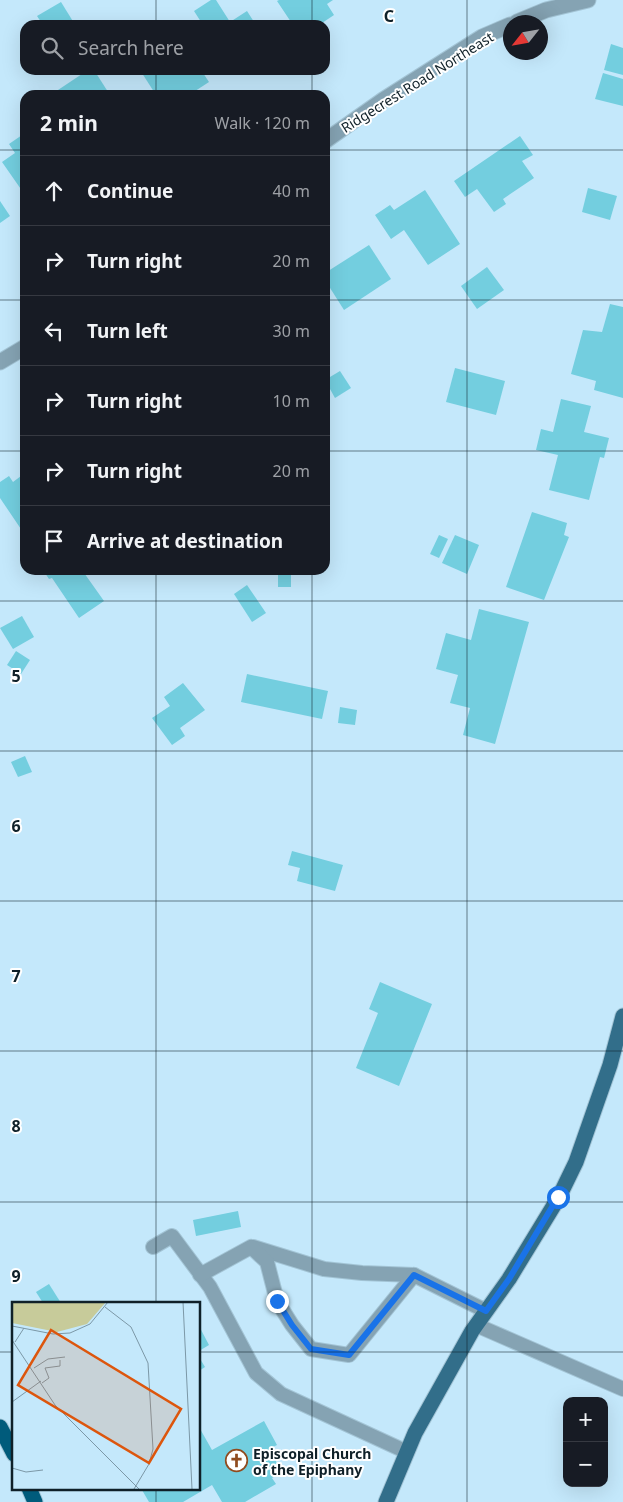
<!DOCTYPE html>
<meta charset="utf-8">
<style>
body{margin:0;font-family:"Noto Sans",sans-serif;background:#242831;color:#f1f3f6}
.controls{position:absolute;right:15px;bottom:15px;display:grid;overflow:hidden;border-radius:10px;box-shadow:0 5px 20px #0002}
.controls button{width:45px;height:45px;display:grid;place-items:center;padding:0;border:0;border-bottom:1px solid #363941;background:#171b24;color:#f1f3f6;font:25px sans-serif}
.compass{position:absolute;left:503px;top:15px;width:45px;height:45px;border-radius:50%;background:#171b24;box-shadow:0 5px 20px #0002;rotate:239deg}
.stop{position:absolute;width:15px;height:15px;margin:-11px;border:4px solid #1a73e8;border-radius:50%;background:#fff}
.stop.end{background:#1a73e8;border-color:#fff;box-shadow:0 1px 5px #0008}
.list{margin:0;padding:0;list-style:none}
h2{display:flex;justify-content:space-between;align-items:center;height:65px;margin:0;padding:0 20px;font-size:21px}
h2 small{font-size:16px;font-weight:400;color:#9ea1a6}
.list li{display:grid;grid-template-columns:32px 1fr auto;gap:15px;align-items:center;box-sizing:border-box;height:70px;padding:0 20px;border-top:1px solid #363941}
.list b{display:block;font-size:19px;white-space:nowrap}
.list em{font-size:16px;font-style:normal;color:#9ea1a6}
.icon{flex:none;width:28px;height:28px;fill:none;stroke:currentColor;stroke-width:2;stroke-linecap:round;stroke-linejoin:round}
.map{position:relative;flex:none;width:623px;height:1502px;overflow:hidden}
.search{position:absolute;background:#171b24;box-shadow:0 5px 20px #0002;left:20px;top:20px;width:310px;height:55px;display:flex;align-items:center;gap:12px;box-sizing:border-box;padding:0 18px;border-radius:15px;color:#9ea1a6;font-size:19px}
.panel{position:absolute;background:#171b24;box-shadow:0 5px 20px #0002;left:20px;top:90px;width:310px;height:485px;border-radius:15px}
.map>svg:first-child{display:block}
</style>
<div class="map">
<svg width="623" height="1502" viewBox="0 0 623 1502">
<rect width="100%" height="100%" fill="#c4e8fb"/>
<!-- building -->
<g fill="#73cedf">
<polygon points="211,0 216,0 230,22 247,11 256,25 203,25 194,11"/>
<polygon points="279,0 333,0 327,4 334,15 319,25 293,25 277,1"/>
<polygon points="61,2 74,23 71,25 43,25 37,16"/>
<polygon points="611,44 623,48 623,75 604,70"/>
<polygon points="88,70 94,70 110,95 57,95 55,92"/>
<polygon points="140,70 201,70 209,82 189,95 156,95"/>
<polygon points="603,73 623,79 623,106 595,99"/>
<polygon points="25,133 25,195 2,162 15,153 9,144"/>
<polygon points="520,136 533,155 522,161 534,178 503,199 506,204 494,212 477,189 465,197 454,181"/>
<polygon points="588,188 617,196 610,220 582,212"/>
<polygon points="425,190 460,244 428,265 404,230 391,239 375,215 390,205 394,210"/>
<polygon points="0,201 10,216 0,223"/>
<polygon points="369,245 391,279 344,310 325,280 325,273"/>
<polygon points="487,267 504,290 477,309 461,286"/>
<polygon points="610,304 623,307 623,398 594,390 596,381 571,374 583,330 602,332"/>
<polygon points="455,368 505,381 496,415 446,402"/>
<polygon points="340,371 351,388 335,398 325,380"/>
<polygon points="561,399 591,406 584,432 609,438 604,458 600,457 589,500 549,490 558,455 536,450 541,429 553,432"/>
<polygon points="25,473 25,535 0,498 0,482 9,476 13,482"/>
<polygon points="532,512 567,523 564,535 569,537 544,600 506,587"/>
<polygon points="439,535 448,539 439,558 430,554"/>
<polygon points="455,535 479,545 467,574 442,563"/>
<polygon points="43,570 82,570 104,601 79,618 52,578 49,579"/>
<rect x="278" y="574" width="13" height="13"/>
<polygon points="247,585 266,613 252,622 234,594"/>
<polygon points="479,609 529,622 495,744 463,735 470,708 450,703 458,675 436,669 446,633 471,640"/>
<polygon points="22,616 34,637 13,649 0,628"/>
<polygon points="16,651 30,660 21,674 7,665"/>
<polygon points="247,674 328,691 322,719 241,702"/>
<polygon points="183,683 205,710 180,728 185,736 172,745 152,718 170,706 164,697"/>
<polygon points="340,707 357,710 355,725 338,723"/>
<polygon points="25,756 32,772 18,777 11,762"/>
<polygon points="292,851 343,865 335,891 297,881 300,868 288,865"/>
<polygon points="380,982 432,1004 399,1086 356,1068 378,1013 369,1009"/>
<polygon points="238,1211 241,1227 196,1236 193,1220"/>
<polygon points="49,1284 61,1303 43,1303 36,1292"/>
<polygon points="199,1326 209,1345 199,1351"/>
<polygon points="199,1357 205,1367 199,1371"/>
<polygon points="264,1421 277,1445 269,1449 282,1472 272,1478 276,1484 245,1502 222,1502 212,1485 183,1502 149,1502 142,1490 145,1488 199,1488 199,1427 212,1450"/>
</g>
<g fill="none" stroke-linecap="round" stroke-linejoin="round">
<defs>
<g id="lane">
<polyline points="153,1247 172,1236 210,1287 256,1373 281,1394 407,1452"/>
<polyline points="253,1247 324,1269 362,1273 414,1275"/>
<polyline points="200,1275 251,1247 267,1262 277,1301 292,1325 311,1349 349,1355 414,1275 486,1311"/>
<polyline points="476,1325 623,1389"/>
</g>
<g id="street">
<polyline points="517,22 546,10 588,0"/>
<polyline points="325,141 383,100 482,37 510,25"/>
<polyline points="0,362 25,347"/>
</g>
<polyline id="primary" points="386,1502 415,1433 472,1331 509,1279 559,1197 576,1162 610,1065 623,1016"/>
<g id="highway">
<polyline points="0,1427 14,1454"/>
<polyline points="29,1488 35,1502"/>
</g>
</defs>
<!-- lane casing -->
<use href="#lane" stroke="#a3c4d5" stroke-width="16"/>
<!-- street casing -->
<use href="#street" stroke="#a3c4d5" stroke-width="17"/>
<!-- primary casing -->
<use href="#primary" stroke="#a3c4d5" stroke-width="17"/>
<!-- highway casing -->
<use href="#highway" stroke="#a3c4d5" stroke-width="17"/>
<!-- lane -->
<use href="#lane" stroke="#85a3b3" stroke-width="14"/>
<!-- street -->
<use href="#street" stroke="#85a3b3" stroke-width="15"/>
<!-- primary -->
<use href="#primary" stroke="#326e8a" stroke-width="15"/>
<!-- highway -->
<use href="#highway" stroke="#005b7b" stroke-width="15"/>
</g>
<g fill="none" stroke-linecap="round" stroke-linejoin="round">
<!-- route -->
<polyline stroke="#1a73e8" stroke-width="6" points="277,1301 292,1325 311,1349 349,1355 414,1275 486,1311 509,1279 558,1197"/>
</g>
<!-- grid -->
<path fill="none" stroke="#0f2028" stroke-width="1" stroke-opacity="0.55" d="M 156,0 L 156,25M 312,0 L 312,25M 467,0 L 467,1502M 156,70 L 156,95M 312,70 L 312,95M 0,150 L 25,150M 325,150 L 623,150M 0,300 L 25,300M 325,300 L 623,300M 0,451 L 25,451M 325,451 L 623,451M 156,570 L 156,1303M 312,570 L 312,1502M 0,601 L 623,601M 0,751 L 623,751M 0,901 L 623,901M 0,1051 L 623,1051M 0,1202 L 623,1202M 0,1352 L 14,1352M 199,1352 L 623,1352M 156,1488 L 156,1502"/>
<!-- icons -->
<defs>
<symbol id="church-ring" viewBox="-11 -11 22 22"><circle r="9.5" fill="#fff" stroke="#904c1f" stroke-width="1.5"/><path d="M-1.2-6h2.4v3.5h3.3v2.4h-3.3V6h-2.4V-.1h-3.3v-2.4h3.3Z" fill="#904c1f"/></symbol>
</defs>
<g fill-rule="evenodd">
<use href="#church-ring" x="224" y="1448" width="25" height="25"/>
</g>
<g text-anchor="middle" dominant-baseline="central" stroke-width="4" stroke-linejoin="round" paint-order="stroke">
<!-- street labels -->
<g font-size="14" fill="#0f2028" stroke="#fff">
<text transform="translate(417 82) rotate(-32)">Ridgecrest Road Northeast</text>
</g>
<!-- poi labels -->
<g font-size="14" font-weight="bold" fill="#0f2028" stroke="#fff" text-anchor="start">
<text x="253" y="1453">Episcopal Church<tspan x="253" dy="16">of the Epiphany</tspan></text>
</g>
</g>
<!-- overview -->
<g transform="translate(12 1302)">
<rect width="188" height="188" fill="#c4e8fb"/>
<path d="M 0,0 L 94,0 L 75,22 L 45,30 L 0,21 Z" fill="#c7cb9a"/>
<path fill="none" stroke="#7c98a7" stroke-width="1" d="M 171,0 L 180,187M 93,5 L 119,25 L 136,61 L 141,147 L 137,162 L 122,187M 0,24 L 41,32 L 58,31 L 78,22 L 96,0M 0,38 L 43,103 L 127,187M 3,40 L 12,26M 22,66 L 36,57 L 53,55M 30,81 L 37,76 L 33,66 L 48,64 L 48,58M 0,100 L 29,79M 0,166 L 14,170 L 31,168"/>
<path fill="#dd560d" fill-opacity="0.15" stroke="#dd560d" stroke-width="2.5" d="M 39,28 L 169,107 L 137,161 L 6,83 Z"/>
<rect width="188" height="188" fill="none" stroke="#0f2028" stroke-width="2.5"/>
</g>
<g font-size="16" text-anchor="middle" font-weight="bold" fill="#0f2028" stroke="#fff" stroke-width="4" stroke-linejoin="round" paint-order="stroke">
<text x="389" y="22">C</text>
<text x="16" y="682">5</text>
<text x="16" y="832">6</text>
<text x="16" y="982">7</text>
<text x="16" y="1132">8</text>
<text x="16" y="1282">9</text>
</g>
</svg>
<div class="controls">
<button>+</button>
<button>−</button>
</div>
<svg class="compass" viewBox="-18 -18 36 36"><path d="M0-13l5 13h-10z" fill="#e53935"/><path d="M0 13l5-13h-10z" fill="#9ea1a6"/></svg>
<div class="stop" style="left:558px;top:1197px"></div>
<div class="stop end" style="left:277px;top:1301px"></div>
<div class="search"><svg class="icon" aria-label="search" viewBox="0 0 24 24"><circle cx="10" cy="10" r="6"/><path d="M15 15l6 6"/></svg>Search here</div>
<section class="panel">
<h2>2 min<small>Walk · 120 m</small></h2>
<ul class="list">
<li><svg class="icon" aria-label="ahead" viewBox="0 0 24 24"><path d="M12 20V5M6 11l6-6 6 6"/></svg><div><b>Continue</b></div><em>40 m</em></li>
<li><svg class="icon" aria-label="right" viewBox="0 0 24 24"><path d="M7 20v-9h11M14 6l5 5-5 5"/></svg><div><b>Turn right</b></div><em>20 m</em></li>
<li><svg class="icon" aria-label="left" viewBox="0 0 24 24"><path d="M17 20v-9H6M10 6l-5 5 5 5"/></svg><div><b>Turn left</b></div><em>30 m</em></li>
<li><svg class="icon" aria-label="right" viewBox="0 0 24 24"><path d="M7 20v-9h11M14 6l5 5-5 5"/></svg><div><b>Turn right</b></div><em>10 m</em></li>
<li><svg class="icon" aria-label="right" viewBox="0 0 24 24"><path d="M7 20v-9h11M14 6l5 5-5 5"/></svg><div><b>Turn right</b></div><em>20 m</em></li>
<li><svg class="icon" aria-label="arrive" viewBox="0 0 24 24"><path d="M6 21V4h12l-3 4 3 4H6"/></svg><div><b>Arrive at destination</b></div></li>
</ul>
</section>
</div>
